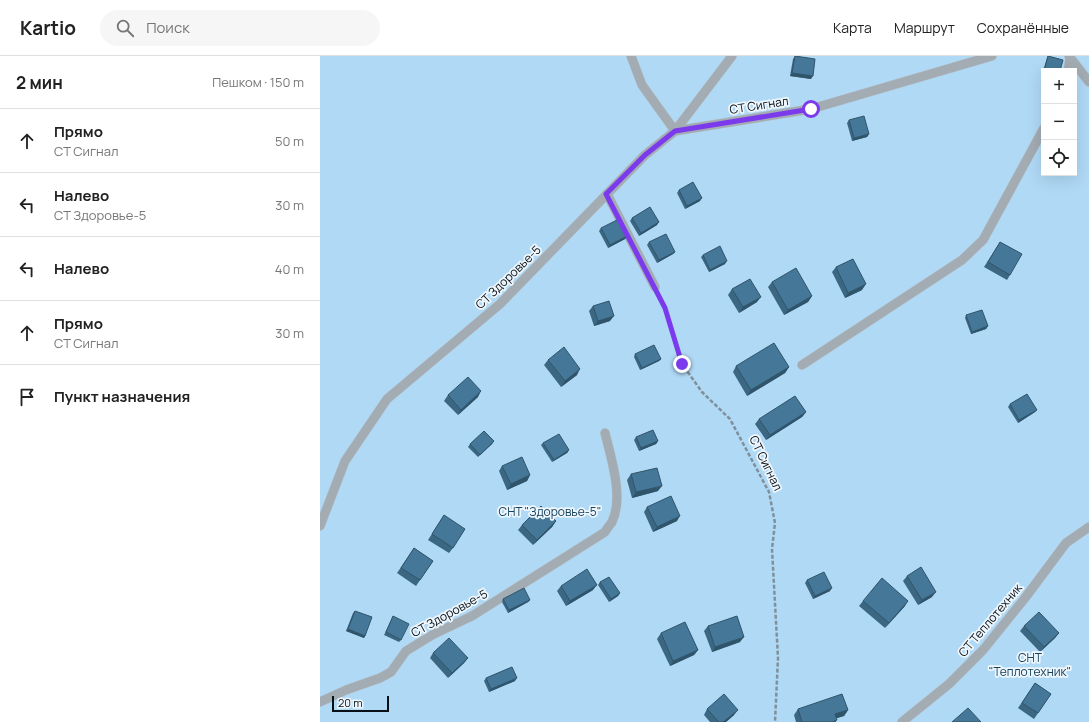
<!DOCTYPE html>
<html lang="ru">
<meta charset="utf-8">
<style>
body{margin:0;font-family:Manrope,sans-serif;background:#f6f6f6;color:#222}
.controls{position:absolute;right:12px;top:12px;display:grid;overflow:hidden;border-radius:0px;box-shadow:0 4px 16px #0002}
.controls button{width:36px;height:36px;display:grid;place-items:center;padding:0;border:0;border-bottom:1px solid #e0e0e0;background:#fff;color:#222;font:20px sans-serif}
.scale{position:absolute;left:12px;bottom:10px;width:57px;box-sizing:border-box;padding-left:4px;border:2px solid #091015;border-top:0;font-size:11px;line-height:14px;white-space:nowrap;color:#091015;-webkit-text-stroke:3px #eef7fd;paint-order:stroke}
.stop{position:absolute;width:12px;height:12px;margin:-9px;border:3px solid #7c3aed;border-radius:50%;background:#fff}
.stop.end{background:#7c3aed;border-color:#fff;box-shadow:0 1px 4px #0008}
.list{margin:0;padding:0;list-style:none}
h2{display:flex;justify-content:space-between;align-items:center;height:52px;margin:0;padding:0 16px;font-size:17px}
h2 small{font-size:13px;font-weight:400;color:#767676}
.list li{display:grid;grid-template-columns:26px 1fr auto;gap:12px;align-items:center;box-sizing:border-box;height:64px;padding:0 16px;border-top:1px solid #e0e0e0}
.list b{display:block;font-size:15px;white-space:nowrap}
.list p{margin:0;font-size:13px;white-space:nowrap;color:#767676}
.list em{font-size:13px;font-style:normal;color:#767676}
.icon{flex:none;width:22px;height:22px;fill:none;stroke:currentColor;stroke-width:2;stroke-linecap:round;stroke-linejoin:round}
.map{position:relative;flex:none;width:769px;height:666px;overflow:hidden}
header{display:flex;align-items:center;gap:24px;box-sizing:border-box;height:56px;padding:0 20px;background:#fff;border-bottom:1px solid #e0e0e0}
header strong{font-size:19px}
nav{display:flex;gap:22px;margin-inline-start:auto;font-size:14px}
.search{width:280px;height:36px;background:#f6f6f6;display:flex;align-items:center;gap:10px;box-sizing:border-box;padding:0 14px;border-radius:22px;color:#767676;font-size:15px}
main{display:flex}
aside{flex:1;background:#fff}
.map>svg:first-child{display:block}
</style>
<header>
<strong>Kartio</strong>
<div class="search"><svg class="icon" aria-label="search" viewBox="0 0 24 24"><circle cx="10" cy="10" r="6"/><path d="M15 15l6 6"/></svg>Поиск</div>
<nav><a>Карта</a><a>Маршрут</a><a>Сохранённые</a></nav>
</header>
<main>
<aside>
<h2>2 мин<small>Пешком · 150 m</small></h2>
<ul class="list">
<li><svg class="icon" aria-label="ahead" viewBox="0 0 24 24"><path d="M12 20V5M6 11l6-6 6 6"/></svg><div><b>Прямо</b><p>СТ Сигнал</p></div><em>50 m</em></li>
<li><svg class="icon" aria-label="left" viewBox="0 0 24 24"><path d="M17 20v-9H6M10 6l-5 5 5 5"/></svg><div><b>Налево</b><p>СТ Здоровье-5</p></div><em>30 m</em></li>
<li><svg class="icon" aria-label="left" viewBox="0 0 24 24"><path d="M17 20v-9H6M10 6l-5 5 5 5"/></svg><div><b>Налево</b></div><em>40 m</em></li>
<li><svg class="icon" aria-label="ahead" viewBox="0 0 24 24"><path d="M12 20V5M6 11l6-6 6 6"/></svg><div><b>Прямо</b><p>СТ Сигнал</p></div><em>30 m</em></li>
<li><svg class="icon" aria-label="arrive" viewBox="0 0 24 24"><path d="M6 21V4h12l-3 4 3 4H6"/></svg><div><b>Пункт назначения</b></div></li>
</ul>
</aside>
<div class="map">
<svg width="769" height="666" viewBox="0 0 769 666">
<rect width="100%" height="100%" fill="#d6ecfc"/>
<!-- green -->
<path fill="#b0d9f6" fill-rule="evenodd" d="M 0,0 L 769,0 L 769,666 L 0,666 ZM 724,15 L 754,15 L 754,117 L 724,117 Z"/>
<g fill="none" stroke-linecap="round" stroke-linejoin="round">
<defs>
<g id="service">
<polyline points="311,0 322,29 355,75 491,53 672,0"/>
<polyline points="749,0 769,26"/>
<polyline points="748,15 750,3"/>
<polyline points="287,138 335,231"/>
<polyline points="482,309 642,204 663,184 724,72"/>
<polyline points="0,470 25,405 67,343 180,248 325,99 355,75 412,0"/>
<path d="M 0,646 L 26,634 L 60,622 L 71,616 L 86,595 L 114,578 L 152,560 L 285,476 C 287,472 290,469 292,466 C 304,441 291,402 285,377"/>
<polyline points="582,666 629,628 663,594 705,542 746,487 769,471"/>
</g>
</defs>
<!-- service casing -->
<use href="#service" stroke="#b5c9d7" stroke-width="10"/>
<!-- path -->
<polyline stroke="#80909b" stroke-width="2.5" stroke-dasharray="4 2" stroke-linecap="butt" points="341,243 345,252 362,308 382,336 410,363 449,436 455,467 452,493 458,602 455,666"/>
<!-- service -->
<use href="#service" stroke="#a3acb3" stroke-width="9"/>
</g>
<!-- wall -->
<g fill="#3b6783">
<polygon points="475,0 491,23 470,20 473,3"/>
<polygon points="728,0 740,15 724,15 724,18 722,18 727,2"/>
<polygon points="529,64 549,78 547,81 532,85 527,67"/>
<polygon points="359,134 380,145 365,153 357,137"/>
<polygon points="312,162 337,169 319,180 310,165"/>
<polygon points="281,172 307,180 305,183 288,192 279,175"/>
<polygon points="329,186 355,196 353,198 337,207 327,189"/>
<polygon points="680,186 690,219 687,224 664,211"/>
<polygon points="383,199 405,208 389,216 381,201"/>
<polygon points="516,211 542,234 525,242 512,216"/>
<polygon points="452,226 492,240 488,246 464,259 448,231"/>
<polygon points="412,233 437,246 419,257 408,239"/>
<polygon points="273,250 290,265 274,270 269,255"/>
<polygon points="646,259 668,270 666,273 651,278 645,262"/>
<polygon points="315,298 341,303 339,305 320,314 314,301"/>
<polygon points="228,304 257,319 241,331 224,309"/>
<polygon points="416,310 469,311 465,317 427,340 413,316"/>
<polygon points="128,339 158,341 138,359 124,345"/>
<polygon points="690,348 715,356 698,367 688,351"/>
<polygon points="486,356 482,361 446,384 435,368 439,363"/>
<polygon points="316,381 338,385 336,388 319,395 314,384"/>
<polygon points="174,385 172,388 158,401 148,391 150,388"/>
<polygon points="223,387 249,394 247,397 232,406 221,389"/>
<polygon points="182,410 210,419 207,425 187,434 179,415"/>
<polygon points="311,418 338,435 312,442 307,424"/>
<polygon points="327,451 357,465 333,476 324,456"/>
<polygon points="124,459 133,492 129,497 108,484"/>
<polygon points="236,465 232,471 213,489 198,474 202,469"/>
<polygon points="94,492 113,505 96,530 77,517"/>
<polygon points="587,520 612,541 598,549 583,525"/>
<polygon points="487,524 510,535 493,543 485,527"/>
<polygon points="280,526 300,537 298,540 289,546 278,529"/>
<polygon points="241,530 273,534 246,550 237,535"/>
<polygon points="183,543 210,544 208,546 188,557 182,546"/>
<polygon points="543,545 585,550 565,572 539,550"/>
<polygon points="35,555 45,580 44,582 26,575 33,557"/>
<polygon points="73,560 81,584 79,586 64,579"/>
<polygon points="388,570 420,586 392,596 384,575"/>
<polygon points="704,570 739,577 735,582 720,596 700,575"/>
<polygon points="341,577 378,594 374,599 350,610 337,583"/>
<polygon points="113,597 148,602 144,607 128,622 110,602"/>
<polygon points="166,622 195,625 169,636 164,625"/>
<polygon points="715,627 731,638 714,663 698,652"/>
<polygon points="387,653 414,659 406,666 390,666 384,659"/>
<polygon points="478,653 528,654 524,660 516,662 516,666 476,666 474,659"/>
</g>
<!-- shaded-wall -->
<g fill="#30546a">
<polygon points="472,17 493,20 491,23 470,20"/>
<polygon points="549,78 547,81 532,85 534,82"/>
<polygon points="382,142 380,145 365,153 367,150"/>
<polygon points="339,166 337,169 319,180 321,177"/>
<polygon points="307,180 305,183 288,192 290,189"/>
<polygon points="355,196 353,198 337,207 339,204"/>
<polygon points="407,205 405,208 389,216 390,214"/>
<polygon points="546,228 542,234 525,242 528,237"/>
<polygon points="492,240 488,246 464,259 468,254"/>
<polygon points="441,241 437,246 419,257 423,251"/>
<polygon points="294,260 290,265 274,270 278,265"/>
<polygon points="668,270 666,273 651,278 652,276"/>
<polygon points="341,303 339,305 320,314 322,312"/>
<polygon points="469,311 465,317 427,340 431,334"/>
<polygon points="260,313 257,319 241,331 245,325"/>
<polygon points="161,335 158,341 138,359 141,354"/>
<polygon points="717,354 715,356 698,367 699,364"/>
<polygon points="486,356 482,361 446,384 450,379"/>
<polygon points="174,385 172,388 158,401"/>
<polygon points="338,385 336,388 319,395 321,392"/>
<polygon points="249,394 247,397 232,406 234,404"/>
<polygon points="210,419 207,425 187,434 191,428"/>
<polygon points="342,430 338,435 312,442 316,436"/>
<polygon points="360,460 357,465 333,476 337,471"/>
<polygon points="236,465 232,471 213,489 217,484"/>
<polygon points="277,529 273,534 246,550 250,545"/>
<polygon points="512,532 510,535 493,543 495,540"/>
<polygon points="616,536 612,541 598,549 602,544"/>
<polygon points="300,537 298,540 289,546 291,543"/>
<polygon points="210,544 208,546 188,557 189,554"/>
<polygon points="588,545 585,550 565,572 569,567"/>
<polygon points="28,573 45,580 44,582 26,575"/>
<polygon points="739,577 735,582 720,596 724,591"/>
<polygon points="424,581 420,586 392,596 395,591"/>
<polygon points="378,594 374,599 350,610 353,605"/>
<polygon points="148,602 144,607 128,622 132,617"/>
<polygon points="197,622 195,625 169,636 171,633"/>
<polygon points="418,654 414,659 406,666 403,666"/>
<polygon points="528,654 524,660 511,664 515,658"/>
</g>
<!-- building -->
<g fill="#457898" stroke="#30546a">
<polygon points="475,0 495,3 493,20 472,17"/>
<polygon points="728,0 743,4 740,15 724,15"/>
<polygon points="544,60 549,78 534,82 529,64"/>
<polygon points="373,126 382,142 367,150 359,134"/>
<polygon points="330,151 339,166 321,177 312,162"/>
<polygon points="299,163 307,180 290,189 281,172"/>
<polygon points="346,178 355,196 339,204 329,186"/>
<polygon points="680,186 702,198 690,219 668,206"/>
<polygon points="400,190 407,205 390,214 383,199"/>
<polygon points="533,203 546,228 528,237 516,211"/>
<polygon points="476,212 492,240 468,254 452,226"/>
<polygon points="430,223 441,241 423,251 412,233"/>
<polygon points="289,245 294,260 278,265 273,250"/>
<polygon points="662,254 668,270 652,276 646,259"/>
<polygon points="454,287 469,311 431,334 416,310"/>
<polygon points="334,289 341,303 322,312 315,298"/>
<polygon points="244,291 260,313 245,325 228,304"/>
<polygon points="148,321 161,335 141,354 128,339"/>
<polygon points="707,338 717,354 699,364 690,348"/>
<polygon points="475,340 486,356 450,379 439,363"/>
<polygon points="333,374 338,385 321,392 316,381"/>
<polygon points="164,375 174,385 160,399 150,388"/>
<polygon points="239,378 249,394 234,404 223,387"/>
<polygon points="202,401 210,419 191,428 182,410"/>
<polygon points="337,412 342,430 316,436 311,418"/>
<polygon points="351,440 360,460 337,471 327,451"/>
<polygon points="221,450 236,465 217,484 202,469"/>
<polygon points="124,459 145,473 133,492 112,478"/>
<polygon points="94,492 113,505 100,524 81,512"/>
<polygon points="601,511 616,536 602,544 587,520"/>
<polygon points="267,513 277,529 250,545 241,530"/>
<polygon points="504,516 512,532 495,540 487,524"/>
<polygon points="289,521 300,537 291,543 280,526"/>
<polygon points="562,522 588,545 569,567 543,545"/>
<polygon points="204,532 210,544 189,554 183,543"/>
<polygon points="35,555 52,561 45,580 28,573"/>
<polygon points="719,556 739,577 724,591 704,570"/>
<polygon points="73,560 89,568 81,584 66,576"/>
<polygon points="417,560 424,581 395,591 388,570"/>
<polygon points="365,566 378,594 353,605 341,577"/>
<polygon points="129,582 148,602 132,617 113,597"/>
<polygon points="192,611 197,622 171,633 166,622"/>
<polygon points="715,627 731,638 718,657 702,647"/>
<polygon points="404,638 418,654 403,666 399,666 387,653"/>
<polygon points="522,638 528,654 515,658 517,664 512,666 482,666 478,653"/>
<polygon points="648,652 661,666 632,666"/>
</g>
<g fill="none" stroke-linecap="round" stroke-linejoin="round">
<!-- route -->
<polyline stroke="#7c3aed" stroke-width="5" points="362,308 345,252 286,138 325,99 355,75 491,53"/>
</g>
<g text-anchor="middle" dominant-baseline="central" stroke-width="3.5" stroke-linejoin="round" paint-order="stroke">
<!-- street labels -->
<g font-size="12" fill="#091015" stroke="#eef7fd">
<text transform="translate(439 49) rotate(-9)">СТ Сигнал</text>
<text transform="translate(188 221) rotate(-44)">СТ Здоровье-5</text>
<text transform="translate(446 407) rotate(64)">СТ Сигнал</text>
<text transform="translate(129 557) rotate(-29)">СТ Здоровье-5</text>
<text transform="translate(670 564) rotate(-50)">СТ Теплотехник</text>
</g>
<!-- park labels -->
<g font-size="12" fill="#18415a" stroke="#eef7fd">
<text x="230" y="455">СНТ "Здоровье-5"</text>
<text x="710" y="601">СНТ<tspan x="710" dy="14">"Теплотехник"</tspan></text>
</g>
</g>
</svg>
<div class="controls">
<button>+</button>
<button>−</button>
<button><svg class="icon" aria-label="locate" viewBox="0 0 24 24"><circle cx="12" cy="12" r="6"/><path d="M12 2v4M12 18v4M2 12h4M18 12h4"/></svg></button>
</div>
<div class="scale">20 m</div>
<div class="stop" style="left:491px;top:53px"></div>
<div class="stop end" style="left:362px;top:308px"></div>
</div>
</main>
